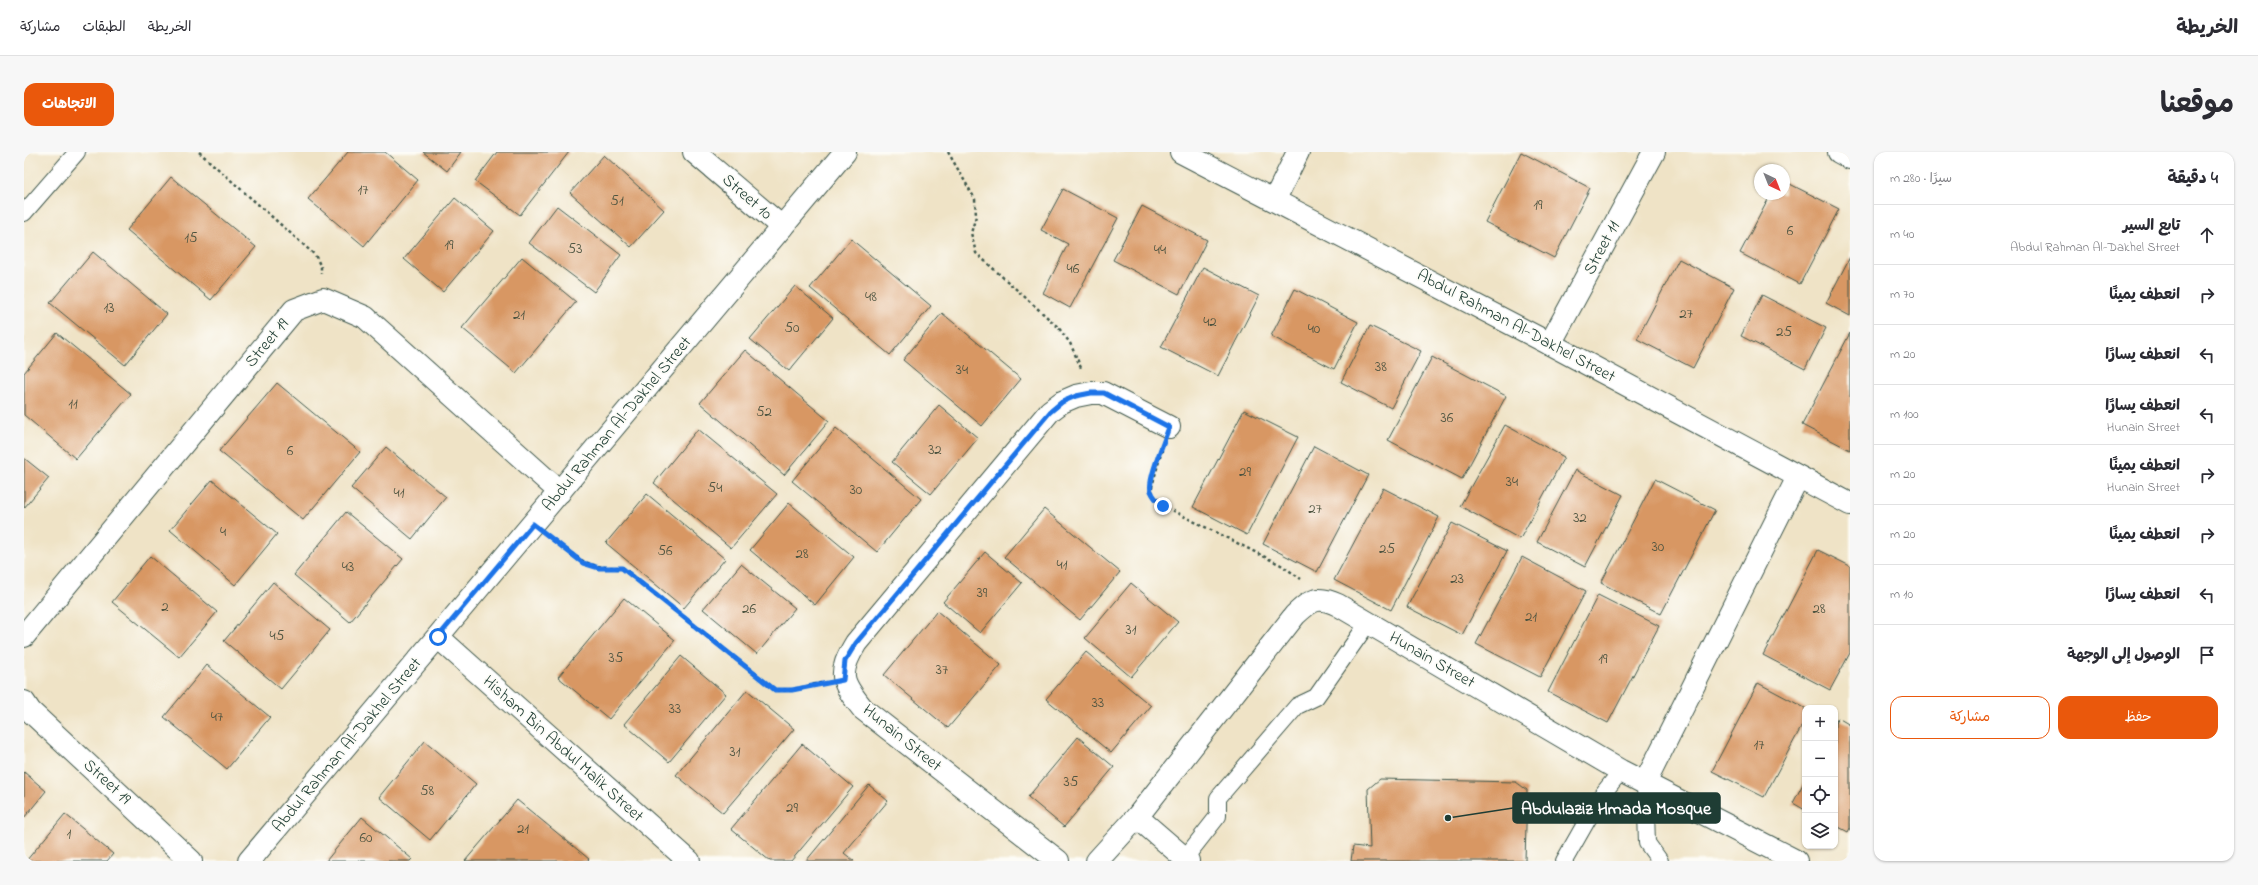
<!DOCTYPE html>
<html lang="ar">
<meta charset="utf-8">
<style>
body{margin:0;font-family:"Indie Flower","Playpen Sans Arabic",sans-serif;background:#f7f7f7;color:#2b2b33;direction:rtl}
.controls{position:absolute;right:12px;bottom:12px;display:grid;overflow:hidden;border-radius:8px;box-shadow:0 1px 3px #0004}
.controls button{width:36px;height:36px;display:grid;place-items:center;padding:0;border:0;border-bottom:1px solid #e1e1e2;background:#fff;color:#2b2b33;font:20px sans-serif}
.compass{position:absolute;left:1730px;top:12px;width:36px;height:36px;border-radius:50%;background:#fff;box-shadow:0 1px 3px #0004;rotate:137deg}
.stop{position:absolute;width:12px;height:12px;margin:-9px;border:3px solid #1a73e8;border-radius:50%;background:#fff}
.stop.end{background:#1a73e8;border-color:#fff;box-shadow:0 1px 4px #0008}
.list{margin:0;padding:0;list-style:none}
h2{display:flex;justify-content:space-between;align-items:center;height:52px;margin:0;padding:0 16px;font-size:17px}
h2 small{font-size:13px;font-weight:400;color:#7c7c81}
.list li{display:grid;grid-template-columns:26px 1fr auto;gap:12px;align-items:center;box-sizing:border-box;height:60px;padding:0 16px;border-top:1px solid #e1e1e2}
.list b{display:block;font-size:15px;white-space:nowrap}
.list p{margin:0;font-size:13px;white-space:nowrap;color:#7c7c81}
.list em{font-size:13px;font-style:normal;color:#7c7c81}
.actions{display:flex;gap:8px;padding:12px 16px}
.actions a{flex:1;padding:9px 0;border:1px solid #ea580c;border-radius:12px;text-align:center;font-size:14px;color:#ea580c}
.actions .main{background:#ea580c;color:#fff}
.icon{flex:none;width:22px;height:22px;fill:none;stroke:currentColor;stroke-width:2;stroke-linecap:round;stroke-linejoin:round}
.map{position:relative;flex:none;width:1826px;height:709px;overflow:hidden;direction:ltr;border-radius:12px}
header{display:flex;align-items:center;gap:24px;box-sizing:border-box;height:56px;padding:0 20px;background:#fff;border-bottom:1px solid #e1e1e2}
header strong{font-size:19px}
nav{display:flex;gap:22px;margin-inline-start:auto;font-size:14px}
.intro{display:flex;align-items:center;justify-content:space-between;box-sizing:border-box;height:96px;padding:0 24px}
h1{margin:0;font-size:28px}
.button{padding:10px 18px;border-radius:12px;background:#ea580c;color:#fff;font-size:14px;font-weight:700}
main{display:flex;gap:24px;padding:0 24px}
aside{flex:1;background:#fff;border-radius:12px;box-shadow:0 1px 3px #0004}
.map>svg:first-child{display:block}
</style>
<header>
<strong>الخريطة</strong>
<nav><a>الخريطة</a><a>الطبقات</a><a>مشاركة</a></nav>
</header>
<div class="intro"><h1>موقعنا</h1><a class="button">الاتجاهات</a></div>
<main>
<aside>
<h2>4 دقيقة<small>سيرًا · 280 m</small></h2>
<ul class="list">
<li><svg class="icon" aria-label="ahead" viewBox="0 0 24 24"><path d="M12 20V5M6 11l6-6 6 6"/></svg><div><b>تابع السير</b><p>Abdul Rahman Al-Dakhel Street</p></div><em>40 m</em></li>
<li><svg class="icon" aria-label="right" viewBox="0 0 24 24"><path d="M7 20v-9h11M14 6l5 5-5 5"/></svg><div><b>انعطف يمينًا</b></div><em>70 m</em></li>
<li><svg class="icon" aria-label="left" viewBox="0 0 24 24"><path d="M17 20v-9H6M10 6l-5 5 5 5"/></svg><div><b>انعطف يسارًا</b></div><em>20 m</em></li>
<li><svg class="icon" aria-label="left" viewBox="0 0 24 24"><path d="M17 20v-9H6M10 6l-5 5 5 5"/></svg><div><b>انعطف يسارًا</b><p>Hunain Street</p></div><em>100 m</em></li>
<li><svg class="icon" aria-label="right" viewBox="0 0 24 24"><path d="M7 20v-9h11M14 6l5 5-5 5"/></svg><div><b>انعطف يمينًا</b><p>Hunain Street</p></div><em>20 m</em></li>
<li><svg class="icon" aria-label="right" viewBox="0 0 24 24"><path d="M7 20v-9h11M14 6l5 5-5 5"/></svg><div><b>انعطف يمينًا</b></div><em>20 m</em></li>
<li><svg class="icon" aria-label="left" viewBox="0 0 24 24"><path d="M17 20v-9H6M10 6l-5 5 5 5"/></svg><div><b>انعطف يسارًا</b></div><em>10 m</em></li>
<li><svg class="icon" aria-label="arrive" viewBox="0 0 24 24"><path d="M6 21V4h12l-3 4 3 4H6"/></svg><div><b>الوصول إلى الوجهة</b></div></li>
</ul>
<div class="actions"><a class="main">حفظ</a><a>مشاركة</a></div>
</aside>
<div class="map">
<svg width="1826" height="709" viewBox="0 0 1826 709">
<rect width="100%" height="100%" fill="#fdfcf7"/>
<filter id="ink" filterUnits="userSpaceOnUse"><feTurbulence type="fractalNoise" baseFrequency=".025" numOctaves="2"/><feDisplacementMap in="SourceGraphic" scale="8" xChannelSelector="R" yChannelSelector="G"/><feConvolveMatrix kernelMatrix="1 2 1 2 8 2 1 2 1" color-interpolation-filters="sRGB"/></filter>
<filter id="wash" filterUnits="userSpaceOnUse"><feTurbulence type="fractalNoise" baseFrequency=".012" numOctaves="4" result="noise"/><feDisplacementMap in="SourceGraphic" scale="16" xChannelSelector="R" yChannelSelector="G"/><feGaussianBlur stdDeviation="0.9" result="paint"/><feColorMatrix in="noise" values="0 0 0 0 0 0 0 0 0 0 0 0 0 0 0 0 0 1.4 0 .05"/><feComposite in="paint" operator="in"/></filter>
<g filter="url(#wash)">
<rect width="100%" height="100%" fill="#efe3c6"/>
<g id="blocks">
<!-- building -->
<g fill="#d89763">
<polygon points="324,0 361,0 394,28 340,94 284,47"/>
<polygon points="399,0 437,0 423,19"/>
<polygon points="473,0 545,0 496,63 451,29"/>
<polygon points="1497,0 1566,36 1530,106 1461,70"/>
<polygon points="580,3 640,58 607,95 546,41"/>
<polygon points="147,25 232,95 187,148 103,78"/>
<polygon points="1760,29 1815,57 1776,132 1716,101 1747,42 1760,42"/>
<polygon points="1039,37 1094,66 1046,156 1019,141 1044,92 1017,78"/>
<polygon points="431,46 470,79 419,140 380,107"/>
<polygon points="533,54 597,103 570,140 505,91"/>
<polygon points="1118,54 1183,88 1155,142 1089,108"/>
<polygon points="827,87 907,154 866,203 786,136"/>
<polygon points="69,100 143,162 101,213 26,151"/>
<polygon points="498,105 552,150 492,221 438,176"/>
<polygon points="1826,105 1826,164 1802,151"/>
<polygon points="1655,107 1710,136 1669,216 1613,187"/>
<polygon points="1179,115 1235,144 1194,224 1137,195"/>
<polygon points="771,134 809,166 765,219 726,187"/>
<polygon points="1271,137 1334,170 1310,217 1247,184"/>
<polygon points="1738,143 1802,176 1781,217 1717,184"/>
<polygon points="918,161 997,227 958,274 879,208"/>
<polygon points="1346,174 1397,199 1367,256 1317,230"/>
<polygon points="33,181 107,242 52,307 0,263 0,221"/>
<polygon points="1826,181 1826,298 1778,273"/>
<polygon points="721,198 805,269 760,323 676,251"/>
<polygon points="1408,205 1482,244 1438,327 1364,288"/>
<polygon points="253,231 336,300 279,368 195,299"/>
<polygon points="915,253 954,286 907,342 868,310"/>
<polygon points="1220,258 1274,285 1223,383 1169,355"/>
<polygon points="1481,273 1540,305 1496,387 1436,354"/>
<polygon points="812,276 897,347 853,400 768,329"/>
<polygon points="674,277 753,342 707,396 630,331"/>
<polygon points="1290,294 1344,323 1293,420 1239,392"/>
<polygon points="362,295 422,345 388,387 327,336"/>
<polygon points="0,306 25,326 0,356"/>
<polygon points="1551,318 1599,343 1561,415 1513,390"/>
<polygon points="1631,327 1691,358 1637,462 1577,431"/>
<polygon points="188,328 253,382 211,433 146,378"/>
<polygon points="1359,336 1415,365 1367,458 1310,428"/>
<polygon points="623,342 701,407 660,456 582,391"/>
<polygon points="765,351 830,405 791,453 726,398"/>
<polygon points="1020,357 1096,420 1056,468 980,405"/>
<polygon points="322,360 379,407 326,470 270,423"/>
<polygon points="1428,371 1483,399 1438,483 1383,455"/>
<polygon points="1794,398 1826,414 1826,501 1806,538 1739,503"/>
<polygon points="961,400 998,431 956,481 919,450"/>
<polygon points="126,404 193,460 155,505 88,450"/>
<polygon points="1498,405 1562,439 1516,525 1452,492"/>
<polygon points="717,412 771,456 733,502 679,457"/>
<polygon points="249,430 306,478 257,537 200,489"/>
<polygon points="1107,431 1154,470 1107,525 1061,486"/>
<polygon points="1574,443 1635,474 1584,571 1524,540"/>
<polygon points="600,446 651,488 585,567 534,525"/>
<polygon points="913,459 977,513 924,576 860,523"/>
<polygon points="1062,500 1127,554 1087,601 1022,547"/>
<polygon points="657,504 702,542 645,610 600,572"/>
<polygon points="183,513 246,565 203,617 140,565"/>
<polygon points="1734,531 1781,556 1781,568 1740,645 1688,619"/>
<polygon points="723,538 770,577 699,661 652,623"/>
<polygon points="1814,566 1826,573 1826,676 1824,680 1811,673 1811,571"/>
<polygon points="1054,585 1090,615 1040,675 1004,645"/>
<polygon points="401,589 452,632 406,688 355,645"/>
<polygon points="778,592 829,635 767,709 746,709 707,677"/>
<polygon points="0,620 22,639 0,666"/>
<polygon points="1356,627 1492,630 1503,638 1501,709 1327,709 1329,694 1346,696 1344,637"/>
<polygon points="1781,628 1781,658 1769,651"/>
<polygon points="845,633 864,649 820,701 830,709 782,709"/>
<polygon points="493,648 565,707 563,709 441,709"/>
<polygon points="41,662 89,702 83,709 2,709"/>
<polygon points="338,665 388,707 386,709 302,709"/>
</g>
</g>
</g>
<g filter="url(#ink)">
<use href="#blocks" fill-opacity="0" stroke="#3e564a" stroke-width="1"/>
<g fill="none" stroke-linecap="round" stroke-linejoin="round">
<defs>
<g id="lane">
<polyline points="0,61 53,0"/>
<polyline points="1621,631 1623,691 1636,709"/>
<polyline points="1161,706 1194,664 1194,646 1273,554 1292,545 1344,471"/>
<polyline points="1540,709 1577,644 1597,619"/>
</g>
<g id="street">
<polyline points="670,0 758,75"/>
<polyline points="1157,0 1526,192 1826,352"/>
<polyline points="1815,0 1826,6"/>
<polyline points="1251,47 1274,0"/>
<polyline points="1526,192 1630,0"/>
<polyline points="0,484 270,158 299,147 341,165 536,340"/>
<polyline points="414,485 665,709"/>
<polyline points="0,550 6,559 167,709"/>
<polyline points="1621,631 1774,325"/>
<polyline points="1113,665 1164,709"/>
<polyline points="225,709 821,0"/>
<path d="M 1034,709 L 839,557 C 817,530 813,522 832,491 L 1026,259 L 1038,250 L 1052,244 L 1067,241 L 1079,241 L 1145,275"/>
<path d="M 1073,709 L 1113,665 L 1271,463 C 1287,448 1293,443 1314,453 L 1597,619 L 1772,709"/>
</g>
</defs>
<!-- lane casing -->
<use href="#lane" stroke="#3e564a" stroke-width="18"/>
<!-- street casing -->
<use href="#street" stroke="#3e564a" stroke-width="24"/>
<!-- path -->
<g stroke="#3e564a" stroke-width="2.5" stroke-dasharray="3 3" stroke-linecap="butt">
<polyline points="175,0 291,103 297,115 297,122"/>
<polyline points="924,0 951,47 952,64 947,81 952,101 1034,175 1046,191 1058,218"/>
<polyline points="1138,298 1127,338 1132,348 1139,354 1257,413 1277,427"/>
<path d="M 528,387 C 556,408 561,416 598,416 L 751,538 L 768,538 L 797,531"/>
</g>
<!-- lane -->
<use href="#lane" stroke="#fff" stroke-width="16"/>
<!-- street -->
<use href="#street" stroke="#fff" stroke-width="22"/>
</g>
</g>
<g fill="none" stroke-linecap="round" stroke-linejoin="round" filter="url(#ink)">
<!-- route -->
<path stroke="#1a73e8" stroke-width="5" d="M 414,485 L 509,372 L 559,411 L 575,416 L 598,416 L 751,538 L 768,538 L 819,528 L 821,509 L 832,491 L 1026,260 L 1038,250 L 1052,244 L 1067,241 L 1080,241 L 1145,275 C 1141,288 1123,328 1127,339 C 1130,346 1134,350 1139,354"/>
</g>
<g text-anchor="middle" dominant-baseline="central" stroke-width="3.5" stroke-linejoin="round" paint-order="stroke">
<!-- number labels -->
<g font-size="15" fill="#4d5440">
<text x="339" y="38">17</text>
<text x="593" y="49">51</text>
<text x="1514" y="53">19</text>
<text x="1766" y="79">6</text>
<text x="167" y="86">15</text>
<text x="425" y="93">19</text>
<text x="551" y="97">53</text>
<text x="1136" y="98">44</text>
<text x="1049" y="117">46</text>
<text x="847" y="145">48</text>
<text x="85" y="156">13</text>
<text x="1662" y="162">27</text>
<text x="495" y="163">21</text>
<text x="1186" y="170">42</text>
<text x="768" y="176">50</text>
<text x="1290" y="177">40</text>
<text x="1760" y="180">25</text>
<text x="1357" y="215">38</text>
<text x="938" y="218">34</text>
<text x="49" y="252">11</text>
<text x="740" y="260">52</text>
<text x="1423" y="266">36</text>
<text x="911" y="298">32</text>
<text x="266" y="299">6</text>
<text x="1221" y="320">29</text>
<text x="1488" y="330">34</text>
<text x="691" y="336">54</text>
<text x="832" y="338">30</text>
<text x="375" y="341">41</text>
<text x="1291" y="357">27</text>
<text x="1556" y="366">32</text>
<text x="199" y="380">4</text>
<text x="1634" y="395">30</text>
<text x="1363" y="397">25</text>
<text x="641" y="399">56</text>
<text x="778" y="402">28</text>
<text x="1038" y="413">41</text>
<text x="324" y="415">43</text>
<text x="1433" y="427">23</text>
<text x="958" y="441">39</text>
<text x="141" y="455">2</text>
<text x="725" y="457">26</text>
<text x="1795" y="457">28</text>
<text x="1507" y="465">21</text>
<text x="1107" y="478">31</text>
<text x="253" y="484">45</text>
<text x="592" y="506">35</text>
<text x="1579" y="507">19</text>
<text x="918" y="518">37</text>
<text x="1074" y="551">33</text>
<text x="651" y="557">33</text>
<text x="193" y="565">47</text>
<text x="1735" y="593">17</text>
<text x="711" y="600">31</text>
<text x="1047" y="630">35</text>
<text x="403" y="639">58</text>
<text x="768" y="656">29</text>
<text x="499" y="677">21</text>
<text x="45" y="682">1</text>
<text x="342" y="686">60</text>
</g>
<!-- street labels -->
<g font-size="17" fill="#1f3d34" stroke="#fdfcf7">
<text transform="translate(723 45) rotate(41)">Street 10</text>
<text transform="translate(1578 96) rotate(-62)">Street 11</text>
<text transform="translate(1492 174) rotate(28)">Abdul Rahman Al-Dakhel Street</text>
<text transform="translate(243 191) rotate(-50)">Street 19</text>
<text transform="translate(593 272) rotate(-50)">Abdul Rahman Al-Dakhel Street</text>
<text transform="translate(1408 508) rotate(30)">Hunain Street</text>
<text transform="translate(878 586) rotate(39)">Hunain Street</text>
<text transform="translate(323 593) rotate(-50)">Abdul Rahman Al-Dakhel Street</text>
<text transform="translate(539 597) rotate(42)">Hisham Bin Abdul Malik Street</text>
<text transform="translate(83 630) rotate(43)">Street 19</text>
</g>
</g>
<!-- callouts -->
<path fill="none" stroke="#1f3d34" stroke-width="1.5" d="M1424 666L1489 656"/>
<circle fill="#1f3d34" stroke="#fdfcf7" stroke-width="1.5" cx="1424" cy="666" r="4"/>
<rect fill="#1f3d34" stroke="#1f3d34" stroke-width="1.5" x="1489" y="641" width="207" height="30" rx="4"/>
<g font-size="18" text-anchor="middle" font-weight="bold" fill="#fff">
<text x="1592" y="662">Abdulaziz Hmada Mosque</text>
</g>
</svg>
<div class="controls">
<button>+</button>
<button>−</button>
<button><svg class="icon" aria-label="locate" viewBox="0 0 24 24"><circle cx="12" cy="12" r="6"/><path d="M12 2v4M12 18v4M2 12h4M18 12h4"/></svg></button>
<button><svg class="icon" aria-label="layers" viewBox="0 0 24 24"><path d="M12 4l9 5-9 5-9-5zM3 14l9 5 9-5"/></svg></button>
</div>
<svg class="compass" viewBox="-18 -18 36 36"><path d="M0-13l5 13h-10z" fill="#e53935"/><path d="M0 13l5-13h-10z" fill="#7c7c81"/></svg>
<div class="stop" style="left:414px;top:485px"></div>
<div class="stop end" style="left:1139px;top:354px"></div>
</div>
</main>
